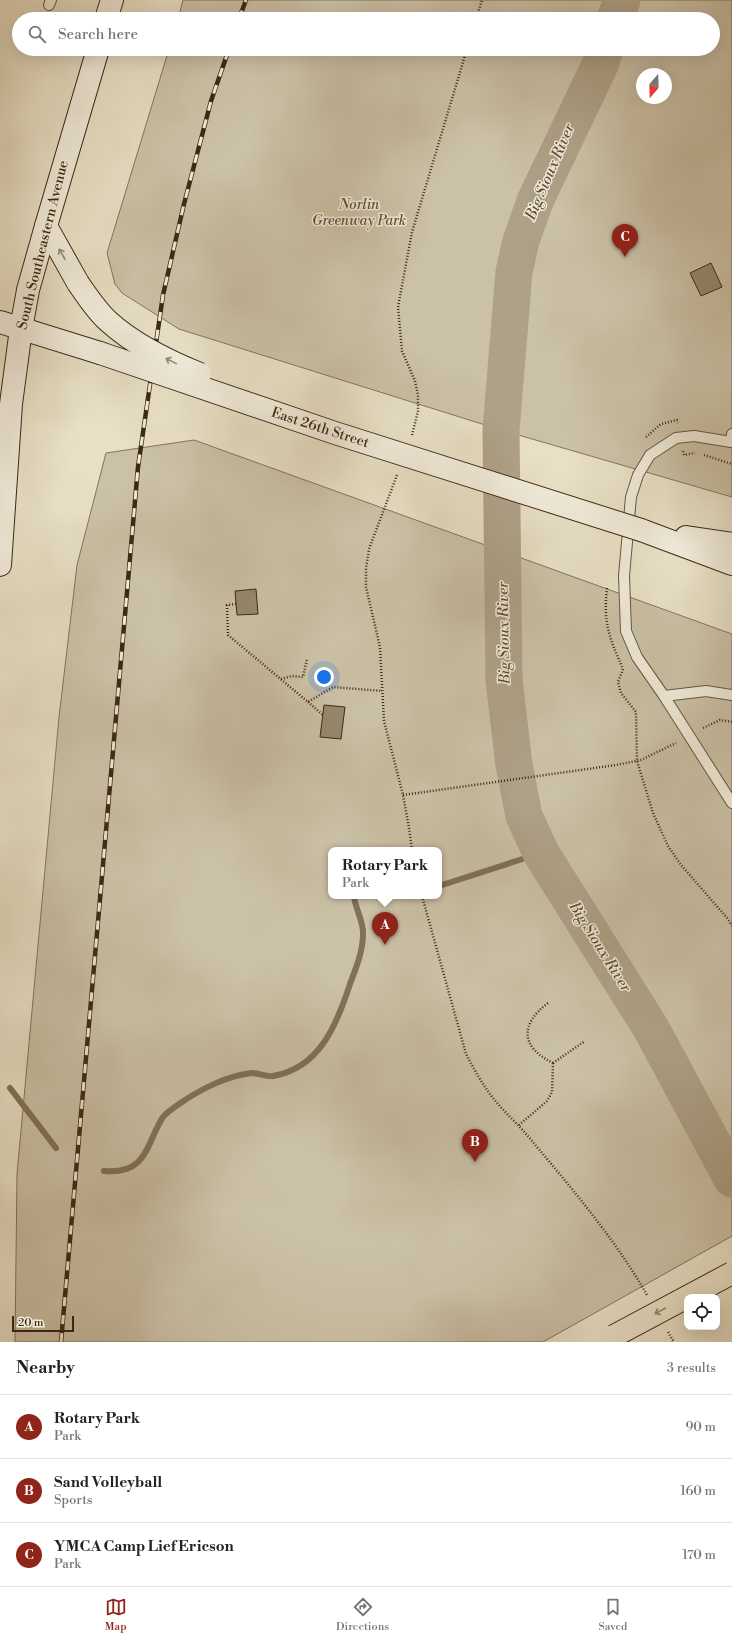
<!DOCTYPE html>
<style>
body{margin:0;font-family:"Libre Bodoni",serif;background:#f2f2f2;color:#222}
.controls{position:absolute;right:12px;bottom:12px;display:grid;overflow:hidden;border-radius:8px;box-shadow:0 4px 16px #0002}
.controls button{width:36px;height:36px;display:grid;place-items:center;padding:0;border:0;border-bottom:1px solid #e0e0e0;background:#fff;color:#222;font:20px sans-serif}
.compass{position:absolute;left:636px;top:68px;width:36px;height:36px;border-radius:50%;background:#fff;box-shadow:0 4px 16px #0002;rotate:199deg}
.scale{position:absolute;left:12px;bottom:10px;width:62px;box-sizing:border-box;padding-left:4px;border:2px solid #3e2811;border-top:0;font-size:11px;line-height:14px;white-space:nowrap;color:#3e2811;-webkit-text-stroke:3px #f0ebda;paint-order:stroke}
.you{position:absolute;left:324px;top:677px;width:14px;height:14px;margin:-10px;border:3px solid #fff;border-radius:50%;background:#1a73e8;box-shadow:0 0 0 6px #1a73e833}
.badge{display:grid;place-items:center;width:26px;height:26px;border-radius:50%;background:#8f2418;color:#fff;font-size:13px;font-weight:700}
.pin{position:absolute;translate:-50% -33px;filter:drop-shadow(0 1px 2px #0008)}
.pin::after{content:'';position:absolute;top:21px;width:14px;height:12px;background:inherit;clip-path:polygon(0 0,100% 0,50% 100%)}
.popup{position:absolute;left:328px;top:847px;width:114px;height:52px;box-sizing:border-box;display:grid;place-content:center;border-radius:8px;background:#fff;filter:drop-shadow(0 1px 3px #0005);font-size:13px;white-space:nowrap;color:#767676}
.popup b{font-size:15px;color:#222}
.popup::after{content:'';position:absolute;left:50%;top:100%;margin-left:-8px;border:8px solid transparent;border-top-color:#fff}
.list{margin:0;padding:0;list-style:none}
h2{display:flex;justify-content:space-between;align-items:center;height:52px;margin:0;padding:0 16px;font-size:17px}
h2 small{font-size:13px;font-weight:400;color:#767676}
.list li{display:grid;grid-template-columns:26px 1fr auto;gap:12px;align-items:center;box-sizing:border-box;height:64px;padding:0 16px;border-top:1px solid #e0e0e0}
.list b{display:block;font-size:15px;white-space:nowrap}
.list p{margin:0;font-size:13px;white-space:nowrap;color:#767676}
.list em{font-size:13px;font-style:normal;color:#767676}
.icon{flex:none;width:22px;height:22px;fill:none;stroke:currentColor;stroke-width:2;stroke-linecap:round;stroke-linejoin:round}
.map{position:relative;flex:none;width:732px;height:1342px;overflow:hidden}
.search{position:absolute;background:#fff;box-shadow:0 4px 16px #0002;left:12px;right:12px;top:12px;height:44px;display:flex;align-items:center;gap:10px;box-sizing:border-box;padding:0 14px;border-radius:22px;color:#767676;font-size:15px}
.sheet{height:244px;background:#fff}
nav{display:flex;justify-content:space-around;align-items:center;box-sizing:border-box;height:56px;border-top:1px solid #e0e0e0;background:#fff;font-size:11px;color:#767676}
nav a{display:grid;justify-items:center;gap:2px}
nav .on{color:#8f2418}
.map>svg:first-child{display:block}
</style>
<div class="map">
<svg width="732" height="1342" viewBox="0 0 732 1342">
<rect width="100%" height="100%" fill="#e8e0c6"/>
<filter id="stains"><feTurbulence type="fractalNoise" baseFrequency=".005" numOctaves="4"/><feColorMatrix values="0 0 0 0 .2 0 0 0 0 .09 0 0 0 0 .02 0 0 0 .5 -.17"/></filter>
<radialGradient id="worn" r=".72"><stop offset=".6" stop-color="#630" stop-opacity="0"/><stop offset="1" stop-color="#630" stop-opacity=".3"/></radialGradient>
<!-- green -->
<g fill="#cbc1a7" stroke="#84745c" fill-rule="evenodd">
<path d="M 183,0 L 732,0 L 732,497 L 501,430 L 179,329 L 122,293 L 115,284 L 107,253 L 169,49 L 713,49 L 713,19 L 178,19 ZM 642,74 L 666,74 L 666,98 L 642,98 Z"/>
<path d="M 194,440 L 732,634 L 732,1236 L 543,1342 L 15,1342 L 17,1174 L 59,717 L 77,565 L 106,453 ZM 331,850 L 439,850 L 439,896 L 331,896 Z"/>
</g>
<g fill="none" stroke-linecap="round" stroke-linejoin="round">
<!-- stream -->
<g stroke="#817158" stroke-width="6">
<polyline points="439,886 541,853"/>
<polyline points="10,1088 56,1148"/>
<path d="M 104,1171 C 148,1175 146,1143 163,1117 C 167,1112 176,1106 182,1102 C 201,1089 229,1075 252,1073 C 259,1073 266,1077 273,1076 C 320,1068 337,1024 350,984 C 356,968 363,951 363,934 C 364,923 355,908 354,896"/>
</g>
<!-- river -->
<g stroke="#aea188" stroke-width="37">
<polyline points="615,19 622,0"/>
<polyline points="605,49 600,65 535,201 521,241 514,272 501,430 504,680 514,765 524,816 541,853 652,1030 732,1179"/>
</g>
</g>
<!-- building -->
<g fill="#96886f" stroke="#3e2811">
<polygon points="711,263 722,287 701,296 690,273"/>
<polygon points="256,589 258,614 237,615 235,591"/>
<polygon points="324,705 345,707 341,739 320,737"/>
</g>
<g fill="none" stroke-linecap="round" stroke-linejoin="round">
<defs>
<g id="service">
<polyline points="49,5 51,0"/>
<polyline points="732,434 731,442 694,436 676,438 650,455 638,475 631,497 624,576 626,631 637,657 664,696 732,803"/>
<polyline points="664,696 706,691 732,695"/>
</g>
<g id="secondary">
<polyline points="106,19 112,0"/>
<polyline points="46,226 78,283"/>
<polyline points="0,322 100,353"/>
<polyline points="641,530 732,564"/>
<polyline points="686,537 732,544"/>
<polyline points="0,565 11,404 21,329 28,290 46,226 98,49"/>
</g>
</defs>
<!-- service casing -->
<use href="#service" stroke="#68563e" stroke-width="12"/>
<!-- secondary casing -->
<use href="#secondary" stroke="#3e2811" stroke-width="24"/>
<!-- path -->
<g stroke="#3e2811" stroke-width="2.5" stroke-dasharray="1 2" stroke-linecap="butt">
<polyline points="476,19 482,0"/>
<polyline points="412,435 418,411 418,395 415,381 402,351 398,307 412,232 467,49"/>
<polyline points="646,437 661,424 677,420 678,423"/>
<polyline points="683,451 684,455 695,453"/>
<polyline points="704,455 732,464"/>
<polyline points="397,475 369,549 366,568 366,587 380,647 384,721 403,795 409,828 412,850"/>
<path d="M 607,588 C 603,623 609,637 623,669 L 618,682 L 621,693 L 636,712 L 637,761 L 653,813 L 668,846 L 681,865 L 728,919 L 732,926"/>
<polyline points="236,604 227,605 228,635 308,702 333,687 382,691"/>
<polyline points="281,679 292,676 303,677 307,659"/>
<polyline points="308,702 323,715"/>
<polyline points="703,728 720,720 732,722"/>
<polyline points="403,795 616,765 641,760 676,743"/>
<path d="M 422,896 L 466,1054 C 474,1069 482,1084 493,1098 C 505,1113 520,1126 532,1141 C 573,1190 615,1239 647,1295"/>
<path d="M 548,1003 C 520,1024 520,1047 553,1063"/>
<polyline points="553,1063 585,1041"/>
<polyline points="519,1125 547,1101 552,1092 553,1063"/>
<polyline points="668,1332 674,1342"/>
</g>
<!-- service -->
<use href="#service" stroke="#f0ebda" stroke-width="10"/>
<!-- secondary -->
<use href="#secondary" stroke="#f0ebda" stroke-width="22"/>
<defs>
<g id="rail">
<polyline points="239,19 246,0"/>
<polyline points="61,1342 138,467 163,295 184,204 211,101 229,49"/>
</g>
</defs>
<!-- rail casing -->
<use href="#rail" stroke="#3e2811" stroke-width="4.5"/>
<!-- rail -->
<use href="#rail" stroke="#f0ebda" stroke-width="3" stroke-dasharray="9" stroke-linecap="butt"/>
<defs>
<g id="secondary-bridge">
<path d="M 78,283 C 87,296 96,310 108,321 C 134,345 168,361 200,374"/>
<polyline points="100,353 335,433 641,530"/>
</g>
<polyline id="motorway-bridge" points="614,1336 732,1273"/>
</defs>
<!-- secondary-bridge casing -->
<use href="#secondary-bridge" stroke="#3e2811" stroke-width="24" stroke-linecap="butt"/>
<!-- motorway-bridge casing -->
<use href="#motorway-bridge" stroke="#3e2811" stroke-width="24" stroke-linecap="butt"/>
<!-- secondary-bridge -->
<use href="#secondary-bridge" stroke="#f0ebda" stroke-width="22"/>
<!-- motorway-bridge -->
<use href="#motorway-bridge" stroke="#e8e0c6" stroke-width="22"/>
</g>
<!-- one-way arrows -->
<defs><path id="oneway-shaft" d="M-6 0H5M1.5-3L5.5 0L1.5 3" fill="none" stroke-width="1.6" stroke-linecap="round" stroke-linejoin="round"/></defs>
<g stroke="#978a76">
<use href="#oneway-shaft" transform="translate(62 254) rotate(-119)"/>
<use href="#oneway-shaft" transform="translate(171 361) rotate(-154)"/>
</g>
<use stroke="#93846c" href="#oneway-shaft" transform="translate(660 1311) rotate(152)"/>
<g text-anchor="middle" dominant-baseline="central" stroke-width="3" stroke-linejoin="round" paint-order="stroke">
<!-- park labels -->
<g font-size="14" font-style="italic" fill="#614e36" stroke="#f0ebda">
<text x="359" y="205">Norlin<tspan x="359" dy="16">Greenway Park</tspan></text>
</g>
<!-- street labels -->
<g font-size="14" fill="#3e2811" stroke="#f0ebda">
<text transform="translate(43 245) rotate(-76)">South Southeastern Avenue</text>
<text transform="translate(320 428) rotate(18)">East 26th Street</text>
</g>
<!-- water labels -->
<g font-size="15" font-style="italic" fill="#604c35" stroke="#f0ebda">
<text transform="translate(550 172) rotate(-67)">Big Sioux River</text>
<text transform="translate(504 633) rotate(-91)">Big Sioux River</text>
<text transform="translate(600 947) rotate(58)">Big Sioux River</text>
</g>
</g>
<rect width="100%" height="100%" filter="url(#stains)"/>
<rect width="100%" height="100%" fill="url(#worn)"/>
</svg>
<div class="controls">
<button><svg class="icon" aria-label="locate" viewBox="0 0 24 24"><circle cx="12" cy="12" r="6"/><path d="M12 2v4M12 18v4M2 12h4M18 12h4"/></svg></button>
</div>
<svg class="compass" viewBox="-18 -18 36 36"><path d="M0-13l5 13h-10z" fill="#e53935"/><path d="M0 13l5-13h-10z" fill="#767676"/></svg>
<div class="scale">20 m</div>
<div class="you"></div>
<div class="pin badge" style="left:385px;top:945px">A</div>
<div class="popup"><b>Rotary Park</b>Park</div>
<div class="pin badge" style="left:475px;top:1162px">B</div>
<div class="pin badge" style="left:625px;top:257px">C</div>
<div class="search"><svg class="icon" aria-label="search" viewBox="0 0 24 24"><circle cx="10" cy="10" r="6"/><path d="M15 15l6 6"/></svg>Search here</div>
</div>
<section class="sheet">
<h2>Nearby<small>3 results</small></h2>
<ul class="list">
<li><span class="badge">A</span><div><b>Rotary Park</b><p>Park</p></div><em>90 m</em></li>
<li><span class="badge">B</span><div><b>Sand Volleyball</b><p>Sports</p></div><em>160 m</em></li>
<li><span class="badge">C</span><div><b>YMCA Camp Lief Ericson</b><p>Park</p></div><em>170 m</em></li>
</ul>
</section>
<nav>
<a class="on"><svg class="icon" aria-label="map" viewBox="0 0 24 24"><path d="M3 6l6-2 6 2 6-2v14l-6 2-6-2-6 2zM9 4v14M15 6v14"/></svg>Map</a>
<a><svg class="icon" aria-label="directions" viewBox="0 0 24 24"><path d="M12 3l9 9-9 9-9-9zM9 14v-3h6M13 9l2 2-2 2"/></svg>Directions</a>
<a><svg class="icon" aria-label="saved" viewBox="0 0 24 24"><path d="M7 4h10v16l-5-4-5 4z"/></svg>Saved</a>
</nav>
